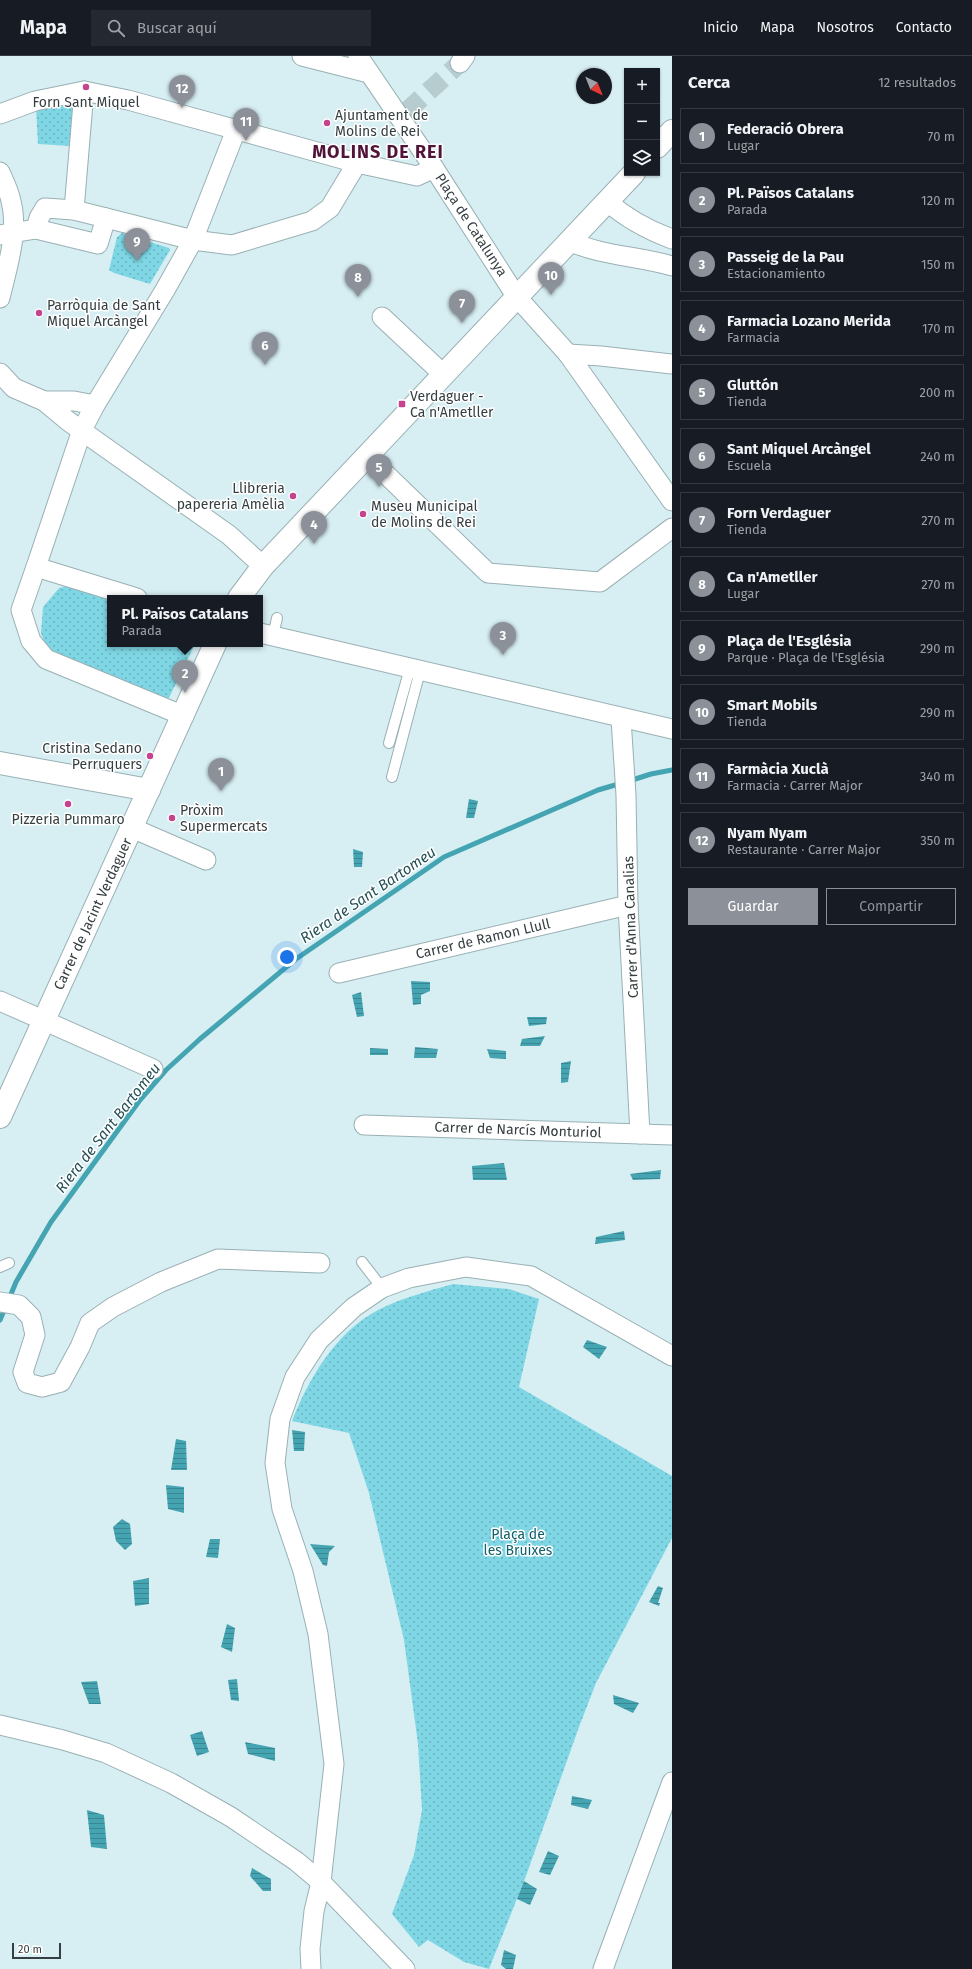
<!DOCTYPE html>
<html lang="es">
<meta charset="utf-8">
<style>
body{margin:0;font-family:"Fira Sans",sans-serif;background:#242831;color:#f1f3f6}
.controls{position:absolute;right:12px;top:12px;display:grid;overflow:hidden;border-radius:0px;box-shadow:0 1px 3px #0004}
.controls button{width:36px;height:36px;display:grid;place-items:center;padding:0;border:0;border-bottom:1px solid #363941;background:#171b24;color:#f1f3f6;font:20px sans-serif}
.compass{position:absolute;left:576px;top:12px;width:36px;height:36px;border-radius:50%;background:#171b24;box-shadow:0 1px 3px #0004;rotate:137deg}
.scale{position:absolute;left:12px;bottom:10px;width:49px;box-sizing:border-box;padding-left:4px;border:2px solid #353e40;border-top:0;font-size:11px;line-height:14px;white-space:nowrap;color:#353e40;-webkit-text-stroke:3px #fff;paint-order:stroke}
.you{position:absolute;left:287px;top:901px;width:14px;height:14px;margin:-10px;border:3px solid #fff;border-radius:50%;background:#1a73e8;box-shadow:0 0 0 6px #1a73e833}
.badge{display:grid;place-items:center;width:26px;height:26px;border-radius:50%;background:#8c9099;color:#fff;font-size:13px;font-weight:700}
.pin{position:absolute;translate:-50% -33px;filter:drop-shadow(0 1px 2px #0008)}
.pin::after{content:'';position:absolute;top:21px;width:14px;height:12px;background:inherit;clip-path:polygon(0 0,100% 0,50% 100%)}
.popup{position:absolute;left:107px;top:539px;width:156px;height:52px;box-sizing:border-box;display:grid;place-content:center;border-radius:0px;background:#171b24;filter:drop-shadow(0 1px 3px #0005);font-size:13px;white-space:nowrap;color:#9ea1a6}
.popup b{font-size:15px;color:#f1f3f6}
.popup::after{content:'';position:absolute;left:50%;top:100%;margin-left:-8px;border:8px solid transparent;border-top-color:#171b24}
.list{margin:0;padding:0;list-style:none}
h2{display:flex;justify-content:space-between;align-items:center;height:52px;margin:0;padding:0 16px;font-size:17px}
h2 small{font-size:13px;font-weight:400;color:#9ea1a6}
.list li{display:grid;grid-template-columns:26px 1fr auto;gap:12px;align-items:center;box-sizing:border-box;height:56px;margin:0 8px 8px;padding:0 8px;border:1px solid #363941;border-radius:0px}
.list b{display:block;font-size:15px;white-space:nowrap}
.list p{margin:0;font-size:13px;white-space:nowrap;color:#9ea1a6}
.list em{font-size:13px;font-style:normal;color:#9ea1a6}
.actions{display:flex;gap:8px;padding:12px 16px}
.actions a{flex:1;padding:9px 0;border:1px solid #8c9099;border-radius:0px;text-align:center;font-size:14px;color:#8c9099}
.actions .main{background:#8c9099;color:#fff}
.icon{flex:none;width:22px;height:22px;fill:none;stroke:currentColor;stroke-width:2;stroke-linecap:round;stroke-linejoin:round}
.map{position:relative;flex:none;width:672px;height:1913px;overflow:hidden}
header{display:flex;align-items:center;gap:24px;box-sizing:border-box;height:56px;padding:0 20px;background:#171b24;border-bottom:1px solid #363941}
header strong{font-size:19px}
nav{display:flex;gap:22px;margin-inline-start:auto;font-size:14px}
.search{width:280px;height:36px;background:#242831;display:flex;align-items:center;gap:10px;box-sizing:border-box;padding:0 14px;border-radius:0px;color:#9ea1a6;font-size:15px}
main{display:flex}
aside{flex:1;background:#171b24}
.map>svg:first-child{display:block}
</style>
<header>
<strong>Mapa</strong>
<div class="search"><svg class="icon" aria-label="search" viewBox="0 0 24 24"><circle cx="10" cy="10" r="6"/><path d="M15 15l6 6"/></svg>Buscar aquí</div>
<nav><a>Inicio</a><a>Mapa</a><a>Nosotros</a><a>Contacto</a></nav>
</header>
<main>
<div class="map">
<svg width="672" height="1913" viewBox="0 0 672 1913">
<defs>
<pattern id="park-dots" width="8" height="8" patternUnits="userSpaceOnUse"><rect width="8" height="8" fill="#7fd7e5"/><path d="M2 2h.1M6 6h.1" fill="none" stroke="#69b0bb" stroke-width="1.8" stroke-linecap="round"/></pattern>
<pattern id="water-rules" width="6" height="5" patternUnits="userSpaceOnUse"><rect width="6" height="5" fill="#44a4b2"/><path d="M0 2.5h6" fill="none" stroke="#3a8792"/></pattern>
</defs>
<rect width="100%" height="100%" fill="#d7eff3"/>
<!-- park -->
<g fill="url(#park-dots)">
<polygon points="73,45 70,90 38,88 36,52"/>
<polygon points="122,177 169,192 170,194 150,228 114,217 109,214 117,181"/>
<polygon points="84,526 110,542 110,588 195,588 166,648 49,599 41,577 43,551 59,532"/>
<path d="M 453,1228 L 509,1233 L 539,1243 L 519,1331 L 672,1420 L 672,1482 L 596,1627 L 579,1671 L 526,1820 L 489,1913 L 464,1906 L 428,1884 L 419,1891 L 392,1858 L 414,1799 L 422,1754 L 418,1688 L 404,1584 L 369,1437 L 349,1377 L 292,1365 C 309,1322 336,1276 378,1254 C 402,1242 428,1235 453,1228 Z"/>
</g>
<!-- water -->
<g fill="url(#water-rules)">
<polygon points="469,743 478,745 474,762 466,762"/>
<polygon points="353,793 363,796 362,811 354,811"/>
<polygon points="411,925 430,926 430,935 421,939 421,948 413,949"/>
<polygon points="361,936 364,960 357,961 352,939"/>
<polygon points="527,961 547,961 546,968 529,970"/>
<polygon points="545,980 540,990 520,990 522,983"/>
<polygon points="415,991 438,993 436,1002 414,1002"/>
<polygon points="370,992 388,993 388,999 370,999"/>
<polygon points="487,993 506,995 506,1003 490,1002"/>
<polygon points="571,1005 568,1026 561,1027 561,1007"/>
<polygon points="504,1107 507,1124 473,1124 472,1110"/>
<polygon points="661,1114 660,1123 633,1124 630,1118"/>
<polygon points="624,1175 625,1184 595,1188 596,1181"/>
<polygon points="587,1284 607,1291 599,1303 583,1291"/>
<polygon points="292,1374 305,1376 304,1395 294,1395"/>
<polygon points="176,1383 186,1385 187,1414 171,1414"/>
<polygon points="166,1429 184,1431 184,1457 168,1453"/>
<polygon points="122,1463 130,1468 132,1488 125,1494 116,1485 113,1471"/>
<polygon points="210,1483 220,1483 218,1502 206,1501"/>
<polygon points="310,1488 335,1490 329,1496 327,1510 323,1509"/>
<polygon points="149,1522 149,1548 135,1550 133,1525"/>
<polygon points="658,1530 663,1532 658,1547 660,1547 659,1550 649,1546"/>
<polygon points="227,1568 235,1572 232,1596 221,1591"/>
<polygon points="237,1623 239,1645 231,1644 228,1624"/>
<polygon points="97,1625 101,1648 89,1648 81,1626"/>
<polygon points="613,1639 639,1647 633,1657 614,1648"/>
<polygon points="202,1675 209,1696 197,1700 190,1679"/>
<polygon points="245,1686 275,1692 275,1705 248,1698"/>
<polygon points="572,1740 592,1744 588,1753 571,1749"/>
<polygon points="87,1754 104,1759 107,1793 91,1791"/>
<polygon points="548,1795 559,1800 550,1819 539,1816"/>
<polygon points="252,1812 271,1823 271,1835 263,1835 250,1820"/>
<polygon points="524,1825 537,1833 530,1849 517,1843"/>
<polygon points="504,1894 516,1899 513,1913 506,1913 501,1909"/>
</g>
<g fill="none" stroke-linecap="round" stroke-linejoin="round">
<!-- stream -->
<g stroke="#44a4b2" stroke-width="5">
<polyline points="629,725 651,718 672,714"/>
<polyline points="9,1243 16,1226 51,1166 140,1044 166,1014 200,983 296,903 444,801 598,734 622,727"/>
<polyline points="0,1264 6,1250"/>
</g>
<!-- street-tunnel -->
<polyline stroke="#b7cccf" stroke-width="19" stroke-dasharray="19 10" stroke-linecap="butt" points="407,55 460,7"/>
<defs>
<g id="lane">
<polyline points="273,580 277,562"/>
<polyline points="389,687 410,612"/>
<polyline points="392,721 420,615"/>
<polyline points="362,1206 382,1232"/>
<polyline points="0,1211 9,1207"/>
</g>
<g id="street">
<polyline points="302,0 369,17"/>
<polyline points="358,0 434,112 516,240 568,298 672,445"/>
<polyline points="460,7 465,0"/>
<polyline points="0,58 35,45 84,35 128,44 357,107 417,120 434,112"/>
<path d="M 0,116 C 4,125 9,135 11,145 C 19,176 7,212 0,242"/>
<path d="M 608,146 C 627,163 648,174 672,183"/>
<polyline points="74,154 84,35"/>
<polyline points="36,173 39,162 45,152 74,154 106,162"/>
<polyline points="0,179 36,173 98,188 106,162 193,184 232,189 312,165 330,152 357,107"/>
<path d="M 569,185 C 602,200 638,200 672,210"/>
<polyline points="382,261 443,318"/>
<polyline points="568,298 601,300 672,308"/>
<polyline points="0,317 14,332 44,345 68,365 229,479 263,510"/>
<polyline points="44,345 74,345 95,349"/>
<polyline points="367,400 488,517 600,526 672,472"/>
<polyline points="36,511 82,374 95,349 165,234 193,184 236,74"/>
<polyline points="137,542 36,511 21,554 31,585 46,603 184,660"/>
<polyline points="260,577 672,673"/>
<polyline points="621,663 626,739 628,849 640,1078"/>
<polyline points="132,772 206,804"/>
<polyline points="339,917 628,849"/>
<polyline points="0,945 153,1013"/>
<polyline points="364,1069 672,1079"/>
<polyline points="0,1246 19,1249 31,1261 35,1279 23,1316 27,1327 42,1331 61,1326 80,1291 90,1267 113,1251 161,1226 218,1203 320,1207"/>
<polyline points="0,1669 63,1684 106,1697 171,1727 231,1761 296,1805 321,1826 405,1913"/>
<polyline points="311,1913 310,1893 314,1855 321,1826 334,1708 318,1578 303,1515 282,1453 275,1407 280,1363 295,1321 319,1284 354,1251 382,1232 409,1222 466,1211 531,1220 672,1300"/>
<polyline points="603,1913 672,1726"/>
</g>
<g id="secondary">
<polyline points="657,91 672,75"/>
<polyline points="239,542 263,510 634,117"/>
<polyline points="0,707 149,734"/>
<polyline points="0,1061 215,588"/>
</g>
</defs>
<!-- lane casing -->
<use href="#lane" stroke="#99b0b4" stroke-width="12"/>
<!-- street casing -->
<use href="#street" stroke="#99b0b4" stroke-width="21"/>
<!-- secondary casing -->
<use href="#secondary" stroke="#99b0b4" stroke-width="24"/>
<!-- lane -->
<use href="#lane" stroke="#fff" stroke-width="10"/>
<!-- street -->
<use href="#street" stroke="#fff" stroke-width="19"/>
<!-- secondary -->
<use href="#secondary" stroke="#fff" stroke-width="22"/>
</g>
<!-- markers -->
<g fill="#c4448f" stroke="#fff" stroke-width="1.5">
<circle cx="86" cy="31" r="4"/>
<circle cx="327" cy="67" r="4"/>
<circle cx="39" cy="257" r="4"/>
<rect x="398" y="344" width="8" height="8" rx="2"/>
<circle cx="293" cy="440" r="4"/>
<circle cx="363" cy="458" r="4"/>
<circle cx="150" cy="700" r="4"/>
<circle cx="68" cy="748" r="4"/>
<circle cx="172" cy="762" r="4"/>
</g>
<g text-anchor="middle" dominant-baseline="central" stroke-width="3" stroke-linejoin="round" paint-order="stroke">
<!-- poi labels -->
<g font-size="14" fill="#353e40" stroke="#fff" text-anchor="start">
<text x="86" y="46" text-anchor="middle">Forn Sant Miquel</text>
<text x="335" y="59">Ajuntament de<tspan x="335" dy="16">Molins de Rei</tspan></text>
<text x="47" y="249">Parròquia de Sant<tspan x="47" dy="16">Miquel Arcàngel</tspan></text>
<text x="410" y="340">Verdaguer -<tspan x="410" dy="16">Ca n'Ametller</tspan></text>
<text x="285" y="432" text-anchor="end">Llibreria<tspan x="285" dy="16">papereria Amèlia</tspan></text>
<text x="371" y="450">Museu Municipal<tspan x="371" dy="16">de Molins de Rei</tspan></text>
<text x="142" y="692" text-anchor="end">Cristina Sedano<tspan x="142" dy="16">Perruquers</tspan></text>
<text x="180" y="754">Pròxim<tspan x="180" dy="16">Supermercats</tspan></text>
<text x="68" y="763" text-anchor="middle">Pizzeria Pummaro</text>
</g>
<!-- street labels -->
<g font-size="14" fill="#353e40" stroke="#fff">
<text transform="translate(471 169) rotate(57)">Plaça de Catalunya</text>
<text transform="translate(93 858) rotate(-65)">Carrer de Jacint Verdaguer</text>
<text transform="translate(631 871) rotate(-92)">Carrer d'Anna Canalias</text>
<text transform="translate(483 883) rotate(-13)">Carrer de Ramon Llull</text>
<text transform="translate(518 1074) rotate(2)">Carrer de Narcís Monturiol</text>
</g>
<!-- park labels -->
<g font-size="14" fill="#11616b" stroke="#fff">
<text x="518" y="1478">Plaça de<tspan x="518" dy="16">les Bruixes</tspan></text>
</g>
<!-- water labels -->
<g font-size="15" font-style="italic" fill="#255056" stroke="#fff">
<text transform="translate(368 839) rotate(-34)">Riera de Sant Bartomeu</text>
<text transform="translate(108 1072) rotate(-52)">Riera de Sant Bartomeu</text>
</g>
<!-- district labels -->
<g font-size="18" font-weight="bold" letter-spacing="1" fill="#511439" stroke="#fff">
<text x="378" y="96">MOLINS DE REI</text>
</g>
</g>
</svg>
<div class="controls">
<button>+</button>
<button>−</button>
<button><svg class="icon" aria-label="layers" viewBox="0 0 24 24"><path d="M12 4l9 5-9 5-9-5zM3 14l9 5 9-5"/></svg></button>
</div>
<svg class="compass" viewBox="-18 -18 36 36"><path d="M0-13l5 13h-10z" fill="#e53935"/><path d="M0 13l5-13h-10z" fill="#9ea1a6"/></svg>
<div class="scale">20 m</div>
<div class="you"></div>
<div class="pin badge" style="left:221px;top:735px">1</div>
<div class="pin badge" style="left:185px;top:637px">2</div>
<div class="popup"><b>Pl. Països Catalans</b>Parada</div>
<div class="pin badge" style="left:503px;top:599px">3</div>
<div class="pin badge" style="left:314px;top:488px">4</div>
<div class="pin badge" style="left:379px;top:431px">5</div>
<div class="pin badge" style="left:265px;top:309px">6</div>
<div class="pin badge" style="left:462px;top:267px">7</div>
<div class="pin badge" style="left:358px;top:241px">8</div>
<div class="pin badge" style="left:137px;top:205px">9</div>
<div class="pin badge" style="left:551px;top:239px">10</div>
<div class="pin badge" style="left:246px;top:85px">11</div>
<div class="pin badge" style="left:182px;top:52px">12</div>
</div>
<aside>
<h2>Cerca<small>12 resultados</small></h2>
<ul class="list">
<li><span class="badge">1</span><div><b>Federació Obrera</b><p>Lugar</p></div><em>70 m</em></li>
<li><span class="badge">2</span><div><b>Pl. Països Catalans</b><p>Parada</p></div><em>120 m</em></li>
<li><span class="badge">3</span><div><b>Passeig de la Pau</b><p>Estacionamiento</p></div><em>150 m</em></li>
<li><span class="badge">4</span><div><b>Farmacia Lozano Merida</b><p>Farmacia</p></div><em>170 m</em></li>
<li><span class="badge">5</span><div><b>Gluttón</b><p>Tienda</p></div><em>200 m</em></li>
<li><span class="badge">6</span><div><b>Sant Miquel Arcàngel</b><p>Escuela</p></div><em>240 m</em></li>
<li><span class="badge">7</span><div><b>Forn Verdaguer</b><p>Tienda</p></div><em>270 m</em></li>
<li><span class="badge">8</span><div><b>Ca n'Ametller</b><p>Lugar</p></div><em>270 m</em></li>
<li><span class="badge">9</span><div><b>Plaça de l'Església</b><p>Parque · Plaça de l'Església</p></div><em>290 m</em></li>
<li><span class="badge">10</span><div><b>Smart Mobils</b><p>Tienda</p></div><em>290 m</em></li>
<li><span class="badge">11</span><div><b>Farmàcia Xuclà</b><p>Farmacia · Carrer Major</p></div><em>340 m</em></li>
<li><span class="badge">12</span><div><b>Nyam Nyam</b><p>Restaurante · Carrer Major</p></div><em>350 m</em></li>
</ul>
<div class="actions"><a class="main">Guardar</a><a>Compartir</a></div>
</aside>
</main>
